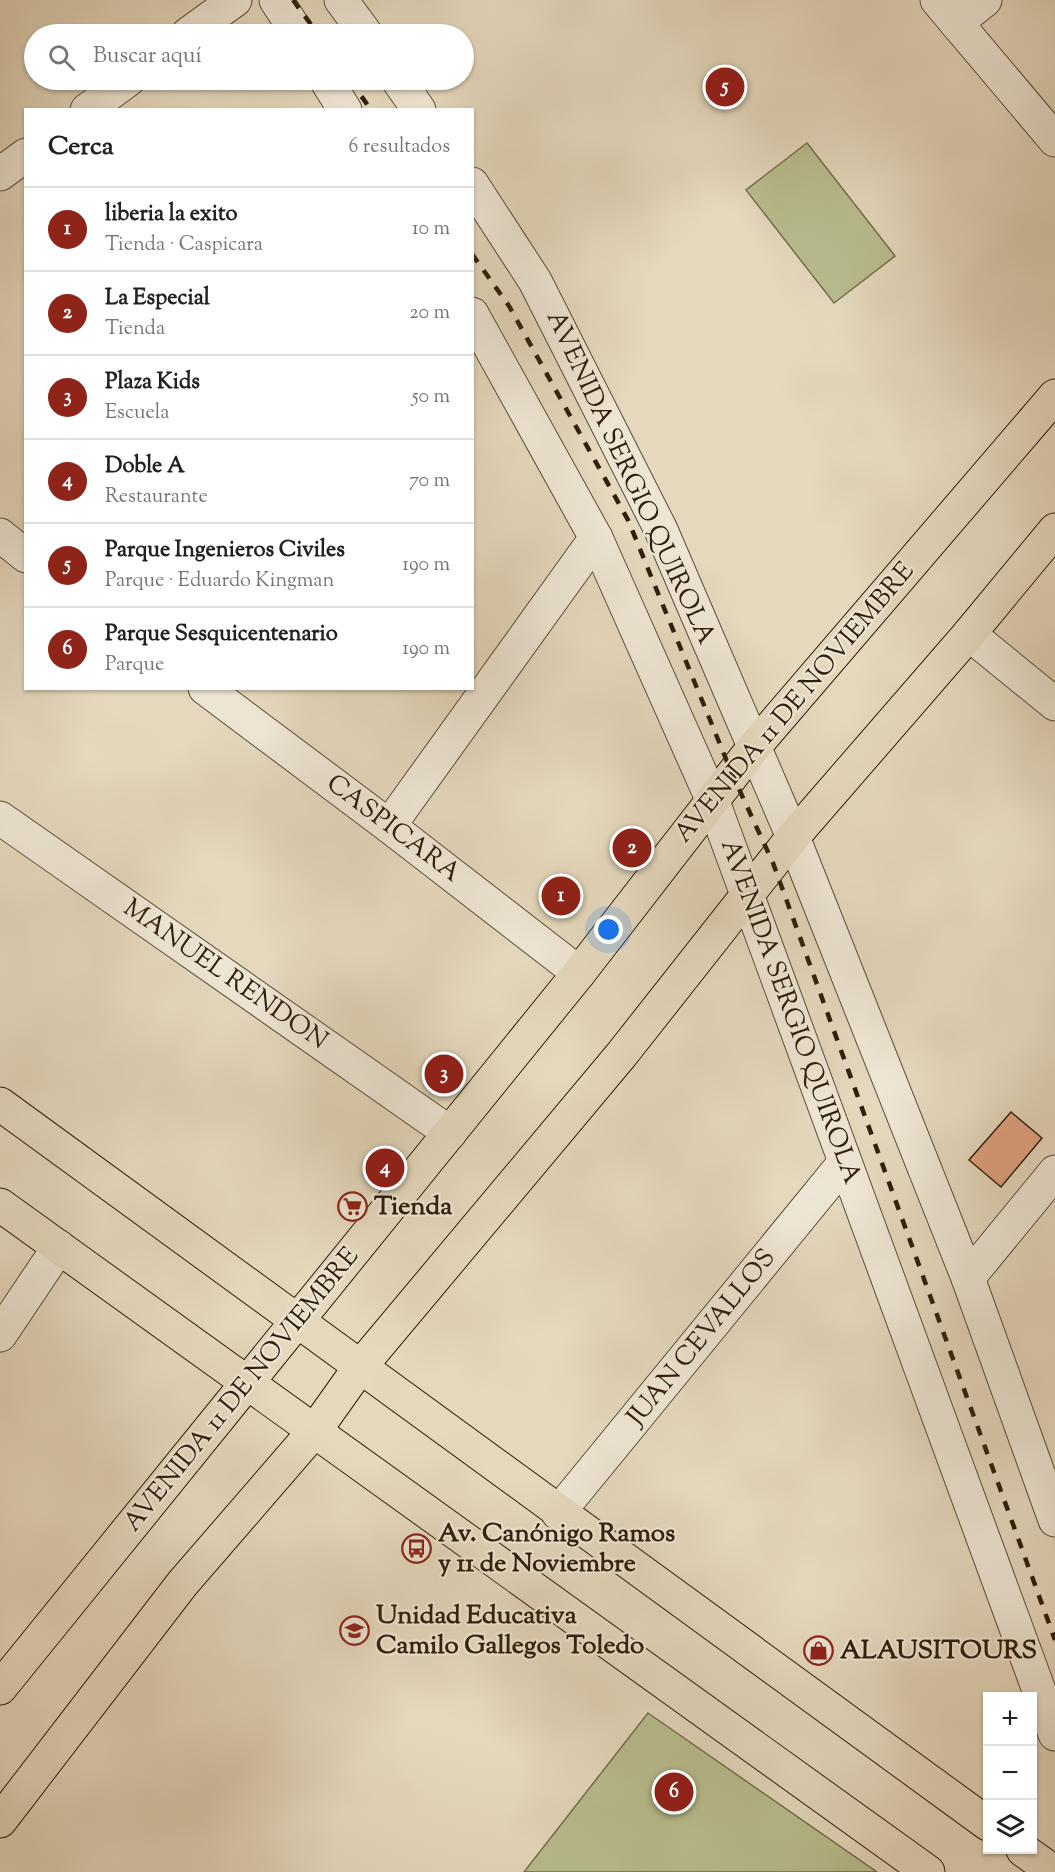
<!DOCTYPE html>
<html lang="es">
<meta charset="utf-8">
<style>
body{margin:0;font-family:"Sorts Mill Goudy",serif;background:#f6f6f6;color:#202124}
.controls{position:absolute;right:18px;bottom:18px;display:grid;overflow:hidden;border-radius:0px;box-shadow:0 2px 4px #0004}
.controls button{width:54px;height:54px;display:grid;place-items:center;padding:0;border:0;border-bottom:2px solid #e0e0e0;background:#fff;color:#202124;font:30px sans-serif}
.you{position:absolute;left:609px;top:930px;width:21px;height:21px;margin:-15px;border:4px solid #fff;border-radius:50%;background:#1a73e8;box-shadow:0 0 0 9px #1a73e833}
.badge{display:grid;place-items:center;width:39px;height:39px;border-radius:50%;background:#8f2418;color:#fff;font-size:20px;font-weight:700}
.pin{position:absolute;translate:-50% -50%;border:3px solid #fff;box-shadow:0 2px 6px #0006}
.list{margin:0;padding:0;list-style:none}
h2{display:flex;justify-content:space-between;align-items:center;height:78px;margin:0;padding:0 24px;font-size:26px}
h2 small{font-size:20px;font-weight:400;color:#757577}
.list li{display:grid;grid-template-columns:39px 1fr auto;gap:18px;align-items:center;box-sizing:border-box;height:84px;padding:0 24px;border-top:2px solid #e0e0e0}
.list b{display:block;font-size:22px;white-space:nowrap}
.list p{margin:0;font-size:20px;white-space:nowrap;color:#757577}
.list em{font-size:20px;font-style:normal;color:#757577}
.icon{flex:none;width:33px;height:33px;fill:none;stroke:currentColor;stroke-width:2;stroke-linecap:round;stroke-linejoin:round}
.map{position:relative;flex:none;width:1055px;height:1872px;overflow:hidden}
.search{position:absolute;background:#fff;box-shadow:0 2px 4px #0004;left:24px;top:24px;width:450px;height:66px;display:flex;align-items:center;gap:15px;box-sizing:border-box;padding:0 21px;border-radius:33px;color:#757577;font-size:22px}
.panel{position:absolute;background:#fff;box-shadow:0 2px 4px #0004;left:24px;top:108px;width:450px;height:582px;border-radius:0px}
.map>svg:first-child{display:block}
</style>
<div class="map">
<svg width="1055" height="1872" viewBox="0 0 1055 1872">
<rect width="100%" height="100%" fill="#e5d8bd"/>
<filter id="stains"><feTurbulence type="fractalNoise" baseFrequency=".00333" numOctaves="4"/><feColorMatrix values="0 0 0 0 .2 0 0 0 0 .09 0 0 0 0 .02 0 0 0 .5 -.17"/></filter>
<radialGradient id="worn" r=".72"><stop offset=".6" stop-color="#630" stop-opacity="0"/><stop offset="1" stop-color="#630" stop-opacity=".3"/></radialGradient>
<!-- green -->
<g fill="#b9bd8e" stroke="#746e4c" stroke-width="1.5">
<polygon points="807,143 895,256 834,303 746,190"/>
<polygon points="648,1713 877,1872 524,1872"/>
</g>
<!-- building -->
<polygon fill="#e1a281" stroke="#2f1e0b" stroke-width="1.5" points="1011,1112 1042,1138 1001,1187 969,1160"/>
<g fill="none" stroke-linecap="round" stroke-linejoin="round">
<defs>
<g id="minor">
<polyline points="276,0 298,34"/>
<polyline points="341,0 366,34"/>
<polyline points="937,0 1055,140"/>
<polyline points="956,23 985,0"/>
<polyline points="188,34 235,0"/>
<polyline points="326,80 345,110"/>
<polyline points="398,80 419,110"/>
<polyline points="87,110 128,80"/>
<polyline points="0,174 26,155"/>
<polyline points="472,184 535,281 661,530 793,837 968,1278 1055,1520"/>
<polyline points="472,314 596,538 712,799 1055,1734"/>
<polyline points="0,535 26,556"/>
<polyline points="969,634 1055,704"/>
<polyline points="205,688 389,826 579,973"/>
<polyline points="0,818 450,1133"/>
<polyline points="389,826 596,538"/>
<polyline points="968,1278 1055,1172"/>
<polyline points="0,1335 59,1247"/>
<polyline points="558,1513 845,1162"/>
</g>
<g id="major">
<polyline points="0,1104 988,1824"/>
<polyline points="0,1205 928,1872"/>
<polyline points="0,1688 579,973 754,747 1055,396"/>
<polyline points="0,1821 182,1584 316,1429 360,1367 622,1054 793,837 969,634 1055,530"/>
<polyline points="1023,1850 1054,1872"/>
</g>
</defs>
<!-- minor casing -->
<use href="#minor" stroke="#5c4c38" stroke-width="35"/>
<!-- major casing -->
<use href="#major" stroke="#2f1e0b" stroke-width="35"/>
<!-- minor -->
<use href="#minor" stroke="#eee6d4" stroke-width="33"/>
<!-- major -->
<use href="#major" stroke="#e5d8bd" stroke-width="33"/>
<!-- rail -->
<g stroke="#2f1e0b" stroke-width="4.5" stroke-dasharray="10 10" stroke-linecap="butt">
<polyline points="293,0 318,34"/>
<polyline points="350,80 371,110"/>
<polyline points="472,254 509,306 628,520 733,776 773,863 1055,1640"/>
</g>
</g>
<!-- icons -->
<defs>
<symbol id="supermarket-ring" viewBox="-11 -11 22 22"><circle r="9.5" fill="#eee6d4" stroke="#8f2418" stroke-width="1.5"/><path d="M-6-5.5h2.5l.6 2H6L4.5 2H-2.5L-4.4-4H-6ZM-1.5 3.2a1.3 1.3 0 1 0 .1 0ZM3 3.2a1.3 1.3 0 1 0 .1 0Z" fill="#8f2418"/></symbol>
<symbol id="bus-ring" viewBox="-11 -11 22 22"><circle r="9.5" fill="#eee6d4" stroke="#8f2418" stroke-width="1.5"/><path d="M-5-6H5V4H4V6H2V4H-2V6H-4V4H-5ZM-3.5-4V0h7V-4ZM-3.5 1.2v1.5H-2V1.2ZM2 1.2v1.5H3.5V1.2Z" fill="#8f2418"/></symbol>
<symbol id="school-ring" viewBox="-11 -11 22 22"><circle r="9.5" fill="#eee6d4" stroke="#8f2418" stroke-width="1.5"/><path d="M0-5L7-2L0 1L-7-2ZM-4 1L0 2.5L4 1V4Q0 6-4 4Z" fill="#8f2418"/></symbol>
<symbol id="shop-ring" viewBox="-11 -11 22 22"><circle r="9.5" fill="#eee6d4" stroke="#8f2418" stroke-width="1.5"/><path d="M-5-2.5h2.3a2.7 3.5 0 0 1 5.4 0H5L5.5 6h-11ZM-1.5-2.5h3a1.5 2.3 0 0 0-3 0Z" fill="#8f2418"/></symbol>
</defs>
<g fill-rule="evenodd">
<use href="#supermarket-ring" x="336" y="1190" width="33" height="33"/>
<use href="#bus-ring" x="400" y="1532" width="33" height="33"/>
<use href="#school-ring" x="338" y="1614" width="33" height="33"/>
<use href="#shop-ring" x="802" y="1634" width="33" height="33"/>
</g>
<g text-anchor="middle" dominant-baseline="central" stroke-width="4.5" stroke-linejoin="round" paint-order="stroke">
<!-- street labels -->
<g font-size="26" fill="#2f1e0b" stroke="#eee6d4">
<text transform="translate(630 478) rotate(65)">AVENIDA SERGIO QUIROLA</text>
<text transform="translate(795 703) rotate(-50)">AVENIDA 11 DE NOVIEMBRE</text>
<text transform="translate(393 829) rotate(37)">CASPICARA</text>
<text transform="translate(225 975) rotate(35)">MANUEL RENDON</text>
<text transform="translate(790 1012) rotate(70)">AVENIDA SERGIO QUIROLA</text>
<text transform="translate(702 1338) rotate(-51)">JUAN CEVALLOS</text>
<text transform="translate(242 1390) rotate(-51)">AVENIDA 11 DE NOVIEMBRE</text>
</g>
<!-- poi labels -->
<g font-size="26" font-weight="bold" fill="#2f1e0b" stroke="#eee6d4" text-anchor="start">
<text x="374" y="1207">Tienda</text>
<text x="438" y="1534">Av. Canónigo Ramos<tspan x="438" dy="30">y 11 de Noviembre</tspan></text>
<text x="376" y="1616">Unidad Educativa<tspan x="376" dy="30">Camilo Gallegos Toledo</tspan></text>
<text x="840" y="1651">ALAUSITOURS</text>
</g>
</g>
<rect width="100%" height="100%" filter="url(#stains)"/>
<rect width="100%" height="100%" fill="url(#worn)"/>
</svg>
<div class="controls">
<button>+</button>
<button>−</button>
<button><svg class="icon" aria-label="layers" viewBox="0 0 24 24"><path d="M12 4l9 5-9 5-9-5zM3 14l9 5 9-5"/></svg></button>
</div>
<div class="you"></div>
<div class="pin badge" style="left:561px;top:896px">1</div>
<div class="pin badge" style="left:632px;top:848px">2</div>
<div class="pin badge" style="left:444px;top:1074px">3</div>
<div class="pin badge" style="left:385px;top:1168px">4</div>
<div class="pin badge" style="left:725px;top:87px">5</div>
<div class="pin badge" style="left:674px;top:1792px">6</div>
<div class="search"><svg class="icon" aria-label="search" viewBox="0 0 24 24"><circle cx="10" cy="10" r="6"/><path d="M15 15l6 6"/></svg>Buscar aquí</div>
<section class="panel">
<h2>Cerca<small>6 resultados</small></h2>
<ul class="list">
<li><span class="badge">1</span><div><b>liberia la exito</b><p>Tienda · Caspicara</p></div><em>10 m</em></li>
<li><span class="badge">2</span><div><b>La Especial</b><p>Tienda</p></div><em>20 m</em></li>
<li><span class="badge">3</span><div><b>Plaza Kids</b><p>Escuela</p></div><em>50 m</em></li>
<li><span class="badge">4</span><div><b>Doble A</b><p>Restaurante</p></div><em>70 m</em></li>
<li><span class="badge">5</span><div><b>Parque Ingenieros Civiles</b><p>Parque · Eduardo Kingman</p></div><em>190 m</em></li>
<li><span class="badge">6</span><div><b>Parque Sesquicentenario</b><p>Parque</p></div><em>190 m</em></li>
</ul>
</section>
</div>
